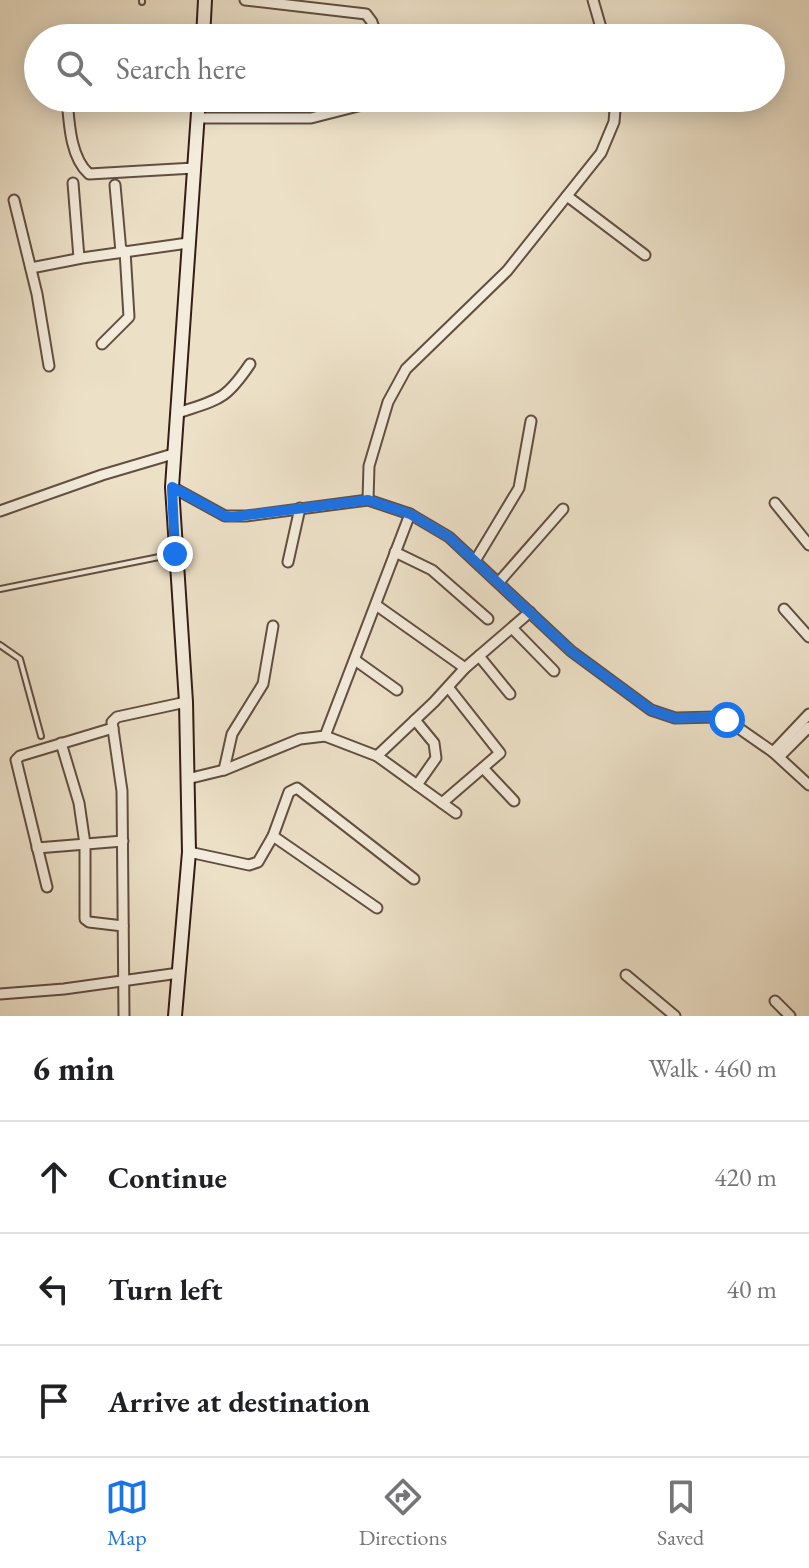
<!DOCTYPE html>
<meta charset="utf-8">
<style>
body{margin:0;font-family:"EB Garamond",serif;background:#f6f6f6;color:#202124}
.stop{position:absolute;width:24px;height:24px;margin:-18px;border:6px solid #1a73e8;border-radius:50%;background:#fff}
.stop.end{background:#1a73e8;border-color:#fff;box-shadow:0 2px 8px #0008}
.list{margin:0;padding:0;list-style:none}
h2{display:flex;justify-content:space-between;align-items:center;height:104px;margin:0;padding:0 32px;font-size:34px}
h2 small{font-size:26px;font-weight:400;color:#757577}
.list li{display:grid;grid-template-columns:52px 1fr auto;gap:24px;align-items:center;box-sizing:border-box;height:112px;padding:0 32px;border-top:2px solid #e0e0e0}
.list b{display:block;font-size:30px;white-space:nowrap}
.list em{font-size:26px;font-style:normal;color:#757577}
.icon{flex:none;width:44px;height:44px;fill:none;stroke:currentColor;stroke-width:2;stroke-linecap:round;stroke-linejoin:round}
.map{position:relative;flex:none;width:809px;height:1016px;overflow:hidden}
.search{position:absolute;background:#fff;box-shadow:0 4px 20px #0003;left:24px;right:24px;top:24px;height:88px;display:flex;align-items:center;gap:20px;box-sizing:border-box;padding:0 28px;border-radius:44px;color:#757577;font-size:30px}
.sheet{height:440px;background:#fff}
nav{display:flex;justify-content:space-around;align-items:center;box-sizing:border-box;height:112px;border-top:2px solid #e0e0e0;background:#fff;font-size:22px;color:#757577}
nav a{display:grid;justify-items:center;gap:4px}
nav .on{color:#1a73e8}
.map>svg:first-child{display:block}
</style>
<div class="map">
<svg width="809" height="1016" viewBox="0 0 809 1016">
<rect width="100%" height="100%" fill="#ece0c7"/>
<filter id="stains"><feTurbulence type="fractalNoise" baseFrequency=".0025" numOctaves="4"/><feColorMatrix values="0 0 0 0 .2 0 0 0 0 .09 0 0 0 0 .02 0 0 0 .5 -.17"/></filter>
<radialGradient id="worn" r=".72"><stop offset=".6" stop-color="#630" stop-opacity="0"/><stop offset="1" stop-color="#630" stop-opacity=".3"/></radialGradient>
<g fill="none" stroke-linecap="round" stroke-linejoin="round">
<defs>
<g id="lane">
<polyline points="142,2 142,0"/>
<polyline points="0,589 174,554"/>
<polyline points="0,645 20,659 41,736"/>
</g>
<g id="street">
<polyline points="245,0 366,14 372,22 377,38"/>
<polyline points="593,0 604,38"/>
<path d="M 67,98 C 69,122 70,157 89,174 L 194,168"/>
<polyline points="198,118 311,118 370,103 377,98"/>
<polyline points="73,183 79,258"/>
<polyline points="115,185 121,252"/>
<polyline points="567,196 645,255"/>
<polyline points="14,200 37,294 49,366"/>
<polyline points="31,268 82,258 188,243"/>
<polyline points="102,344 129,317 125,251"/>
<path d="M 178,413 C 219,399 225,401 250,364"/>
<polyline points="172,487 225,516 246,516 368,500 410,514 449,537 571,651 651,710 675,718 716,717 727,720 773,752 809,785"/>
<polyline points="368,500 369,466 388,402 406,369 507,271 601,153 614,122 616,98"/>
<polyline points="775,503 809,545"/>
<polyline points="0,511 102,475 173,454"/>
<polyline points="395,552 432,570 488,619"/>
<polyline points="475,561 519,488 531,421"/>
<polyline points="288,562 300,508"/>
<polyline points="499,582 563,509"/>
<polyline points="376,605 465,668"/>
<polyline points="784,609 809,637"/>
<polyline points="512,628 554,671"/>
<polyline points="479,656 510,694"/>
<polyline points="355,660 397,690"/>
<polyline points="415,720 434,743 436,758 417,785"/>
<polyline points="325,736 377,756 456,813"/>
<polyline points="61,743 79,803 85,844 85,919 89,922 123,926"/>
<polyline points="773,752 809,714"/>
<polyline points="377,756 434,702 465,668 530,612"/>
<polyline points="779,757 809,727"/>
<polyline points="483,768 514,801"/>
<polyline points="224,770 232,734 263,684 273,626"/>
<polyline points="187,779 224,770 300,739 325,736 410,514"/>
<polyline points="442,803 500,753 448,687"/>
<polyline points="273,836 377,908"/>
<polyline points="37,848 123,841"/>
<polyline points="189,852 249,865 258,862 273,836 289,792 297,788 414,879"/>
<polyline points="47,887 16,760 20,756 113,728"/>
<polyline points="626,975 675,1016"/>
<polyline points="0,994 64,989 179,973"/>
<polyline points="775,1001 790,1016"/>
<polyline points="124,1016 122,791 112,722 117,717 186,702"/>
</g>
<g id="secondary">
<polyline points="203,38 205,0"/>
<polyline points="175,1016 189,852 186,702 172,487 199,98"/>
</g>
</defs>
<!-- lane casing -->
<use href="#lane" stroke="#624e41" stroke-width="8"/>
<!-- street casing -->
<use href="#street" stroke="#624e41" stroke-width="13"/>
<!-- secondary casing -->
<use href="#secondary" stroke="#341d14" stroke-width="16"/>
<!-- lane -->
<use href="#lane" stroke="#f3ebdb" stroke-width="4"/>
<!-- street -->
<use href="#street" stroke="#f3ebdb" stroke-width="9"/>
<!-- secondary -->
<use href="#secondary" stroke="#f3ebdb" stroke-width="12"/>
</g>
<g fill="none" stroke-linecap="round" stroke-linejoin="round">
<!-- route -->
<polyline stroke="#1a73e8" stroke-width="10" points="175,554 172,487 225,516 232,517 368,500 410,514 449,537 571,651 651,710 675,718 716,717 727,720"/>
</g>
<rect width="100%" height="100%" filter="url(#stains)"/>
<rect width="100%" height="100%" fill="url(#worn)"/>
</svg>
<div class="stop" style="left:727px;top:720px"></div>
<div class="stop end" style="left:175px;top:554px"></div>
<div class="search"><svg class="icon" aria-label="search" viewBox="0 0 24 24"><circle cx="10" cy="10" r="6"/><path d="M15 15l6 6"/></svg>Search here</div>
</div>
<section class="sheet">
<h2>6 min<small>Walk · 460 m</small></h2>
<ul class="list">
<li><svg class="icon" aria-label="ahead" viewBox="0 0 24 24"><path d="M12 20V5M6 11l6-6 6 6"/></svg><div><b>Continue</b></div><em>420 m</em></li>
<li><svg class="icon" aria-label="left" viewBox="0 0 24 24"><path d="M17 20v-9H6M10 6l-5 5 5 5"/></svg><div><b>Turn left</b></div><em>40 m</em></li>
<li><svg class="icon" aria-label="arrive" viewBox="0 0 24 24"><path d="M6 21V4h12l-3 4 3 4H6"/></svg><div><b>Arrive at destination</b></div></li>
</ul>
</section>
<nav>
<a class="on"><svg class="icon" aria-label="map" viewBox="0 0 24 24"><path d="M3 6l6-2 6 2 6-2v14l-6 2-6-2-6 2zM9 4v14M15 6v14"/></svg>Map</a>
<a><svg class="icon" aria-label="directions" viewBox="0 0 24 24"><path d="M12 3l9 9-9 9-9-9zM9 14v-3h6M13 9l2 2-2 2"/></svg>Directions</a>
<a><svg class="icon" aria-label="saved" viewBox="0 0 24 24"><path d="M7 4h10v16l-5-4-5 4z"/></svg>Saved</a>
</nav>
